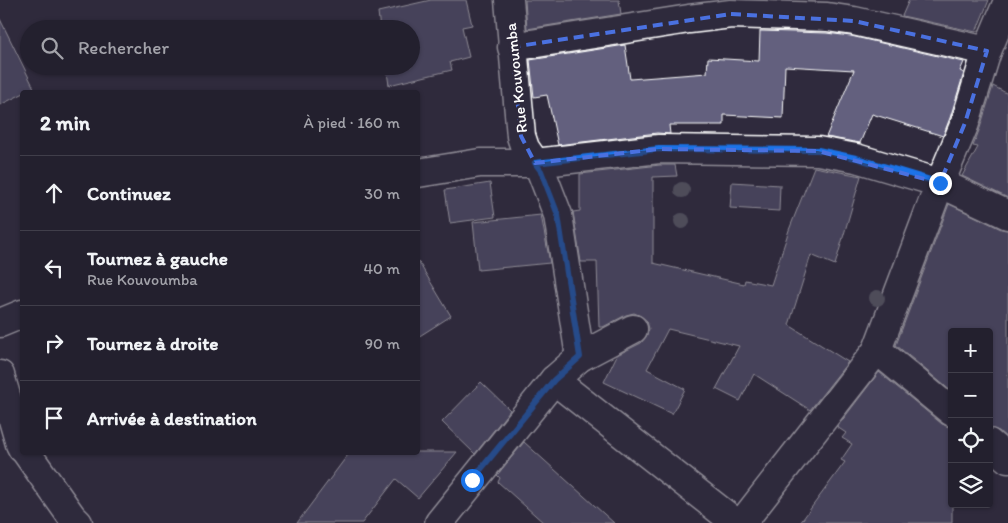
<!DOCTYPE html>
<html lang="fr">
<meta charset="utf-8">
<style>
body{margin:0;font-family:Itim,sans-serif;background:#2f2d3a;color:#f1f3f6}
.controls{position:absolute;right:15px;bottom:15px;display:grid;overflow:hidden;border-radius:5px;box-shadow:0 1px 4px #0004}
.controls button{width:45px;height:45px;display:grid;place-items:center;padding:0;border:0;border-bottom:1px solid #403e4a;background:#23202e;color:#f1f3f6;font:25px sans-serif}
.stop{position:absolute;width:15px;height:15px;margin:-11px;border:4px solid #1a73e8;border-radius:50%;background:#fff}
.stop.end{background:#1a73e8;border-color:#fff;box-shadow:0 1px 5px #0008}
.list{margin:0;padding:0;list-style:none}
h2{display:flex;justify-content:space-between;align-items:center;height:65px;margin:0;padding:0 20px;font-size:21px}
h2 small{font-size:16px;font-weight:400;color:#a3a3aa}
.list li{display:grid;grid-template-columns:32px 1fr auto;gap:15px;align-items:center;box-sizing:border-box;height:75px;padding:0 20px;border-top:1px solid #403e4a}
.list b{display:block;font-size:19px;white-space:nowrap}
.list p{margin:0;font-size:16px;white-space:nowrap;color:#a3a3aa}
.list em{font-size:16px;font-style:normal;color:#a3a3aa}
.icon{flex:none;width:28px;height:28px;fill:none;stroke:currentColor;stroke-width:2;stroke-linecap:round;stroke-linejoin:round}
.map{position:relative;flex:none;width:1008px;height:523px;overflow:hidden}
.search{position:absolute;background:#23202e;box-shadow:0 1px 4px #0004;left:20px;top:20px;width:400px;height:55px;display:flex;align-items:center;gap:12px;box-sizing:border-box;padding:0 18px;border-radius:28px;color:#a3a3aa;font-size:19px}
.panel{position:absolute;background:#23202e;box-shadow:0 1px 4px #0004;left:20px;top:90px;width:400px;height:365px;border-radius:5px}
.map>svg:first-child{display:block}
</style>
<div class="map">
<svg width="1008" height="523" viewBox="0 0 1008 523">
<rect width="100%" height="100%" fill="#2f2a3d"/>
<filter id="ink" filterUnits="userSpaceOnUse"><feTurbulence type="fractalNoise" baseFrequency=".02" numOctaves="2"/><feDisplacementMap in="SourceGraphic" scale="10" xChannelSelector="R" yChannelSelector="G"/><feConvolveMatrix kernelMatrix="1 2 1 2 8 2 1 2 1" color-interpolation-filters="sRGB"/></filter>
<g filter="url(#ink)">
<!-- building -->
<g fill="#63617e" stroke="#fff">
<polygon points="431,0 466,0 472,25 462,27 469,57 450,62 452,70 389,85 386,66 411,66 411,29 380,29 378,12"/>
<polygon points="525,0 619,0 621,14 527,29"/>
<polygon points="909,0 989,0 976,32 902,16"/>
<polygon points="0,19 34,88 0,105"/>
<polygon points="760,31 826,33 851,36 964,62 960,71 964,73 950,118 943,136 872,114 860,143 826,137 854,70 785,66 783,118 724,115 724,125 669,125 670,134 657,133 558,145 547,95 534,97 530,60 625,45 630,79 707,73 708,58 759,61"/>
<polygon points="993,86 1008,94 1008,198 962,176 978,147 973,146 980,128"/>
<polygon points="660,165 675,165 677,176 653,177 653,263 744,284 745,280 771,285 789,230 814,167 861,176 835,265 811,255 789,325 848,362 810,410 754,374 740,401 716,389 739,346 668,329 647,369 685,389 672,414 604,382 617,355 641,343 646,337 649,329 647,321 641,316 634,313 626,315 603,327 599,327 597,262 581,262 573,212 580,211 580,174"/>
<polygon points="732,182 780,185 779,211 730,208"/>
<polygon points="490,183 495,217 450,223 445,190"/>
<polygon points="949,204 1001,229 1008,230 1008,439 999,431 989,428 989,332 952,332 952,392 896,345"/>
<polygon points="541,215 550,263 478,270 473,222"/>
<polygon points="418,261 451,316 418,337"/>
<polygon points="879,372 942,424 952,427 952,523 800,523 845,462 841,460 852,444 842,438 846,433 837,427"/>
<polygon points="481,382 510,410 475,454 442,422"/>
<polygon points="524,442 614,523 544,523 498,482 500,478 497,475"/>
<polygon points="350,452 457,452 418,498 396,479 362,523 297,523"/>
</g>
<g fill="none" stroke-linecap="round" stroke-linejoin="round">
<defs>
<g id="minor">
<polyline points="509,0 521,136 525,148 541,171 558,215 580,357"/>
<polyline points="512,47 689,19 731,14 827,17 854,21 987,51"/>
<polyline points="418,173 480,163 535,163 659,149 818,151 856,158 940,183 1008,215"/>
<polyline points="0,323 22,314"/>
<polyline points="877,350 952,412"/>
<polyline points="0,375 20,444 22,448"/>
<polyline points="554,380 736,523"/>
<polyline points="989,443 1008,459"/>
<polyline points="26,452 72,517 78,523"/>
<polyline points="439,523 554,380 580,357 633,329"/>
<polyline points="742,523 877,350 940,183 965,123 987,51 1008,1"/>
</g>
</defs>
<!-- minor casing -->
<use href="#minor" stroke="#fff" stroke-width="31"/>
<!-- minor -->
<use href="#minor" stroke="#2f2a3d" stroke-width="28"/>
</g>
<!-- trees -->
<g fill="#73767d">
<circle cx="682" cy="190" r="8"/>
<circle cx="682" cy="221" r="8"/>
<circle cx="877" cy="298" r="8"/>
</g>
</g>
<g fill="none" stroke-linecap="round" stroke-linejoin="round" filter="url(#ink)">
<!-- route -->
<polyline stroke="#1a73e8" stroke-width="6" points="472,480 554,380 580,357 558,215 541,171 535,163 659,149 818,150 856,158 940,183"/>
</g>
<!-- marked area -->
<path d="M0 0H1008V523H0ZM 731,14 L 854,21 L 987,51 L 965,123 L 940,183 L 818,151 L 659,149 L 535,163 L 521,136 L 512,47 Z" fill="#2f2a3d" fill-opacity=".55" fill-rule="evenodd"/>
<path fill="none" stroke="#4a71e0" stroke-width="4" stroke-dasharray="10 6" stroke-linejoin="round" d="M 731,14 L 854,21 L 987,51 L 965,123 L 940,183 L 818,151 L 659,149 L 535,163 L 521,136 L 512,47 Z"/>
<g text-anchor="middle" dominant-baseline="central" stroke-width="5" stroke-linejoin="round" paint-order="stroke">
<!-- street labels -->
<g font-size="16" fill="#fff" stroke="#2f2a3d">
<text transform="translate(516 78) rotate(-96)">Rue Kouvoumba</text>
</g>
</g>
</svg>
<div class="controls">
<button>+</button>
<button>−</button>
<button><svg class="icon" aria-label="locate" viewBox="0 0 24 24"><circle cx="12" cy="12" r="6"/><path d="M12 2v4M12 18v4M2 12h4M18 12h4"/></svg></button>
<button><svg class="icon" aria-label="layers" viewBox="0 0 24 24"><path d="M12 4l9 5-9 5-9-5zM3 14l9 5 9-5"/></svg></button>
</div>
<div class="stop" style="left:472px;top:480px"></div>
<div class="stop end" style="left:940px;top:183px"></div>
<div class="search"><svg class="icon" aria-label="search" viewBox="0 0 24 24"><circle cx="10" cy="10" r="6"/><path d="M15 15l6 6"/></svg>Rechercher</div>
<section class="panel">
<h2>2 min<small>À pied · 160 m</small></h2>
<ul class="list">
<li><svg class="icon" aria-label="ahead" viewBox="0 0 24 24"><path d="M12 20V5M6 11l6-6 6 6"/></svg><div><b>Continuez</b></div><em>30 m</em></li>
<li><svg class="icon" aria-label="left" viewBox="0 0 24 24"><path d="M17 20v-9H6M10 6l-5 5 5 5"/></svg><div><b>Tournez à gauche</b><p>Rue Kouvoumba</p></div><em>40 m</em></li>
<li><svg class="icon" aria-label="right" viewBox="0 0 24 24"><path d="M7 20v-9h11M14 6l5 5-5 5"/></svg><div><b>Tournez à droite</b></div><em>90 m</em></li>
<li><svg class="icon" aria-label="arrive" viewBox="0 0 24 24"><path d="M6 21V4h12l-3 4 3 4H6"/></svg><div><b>Arrivée à destination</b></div></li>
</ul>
</section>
</div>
